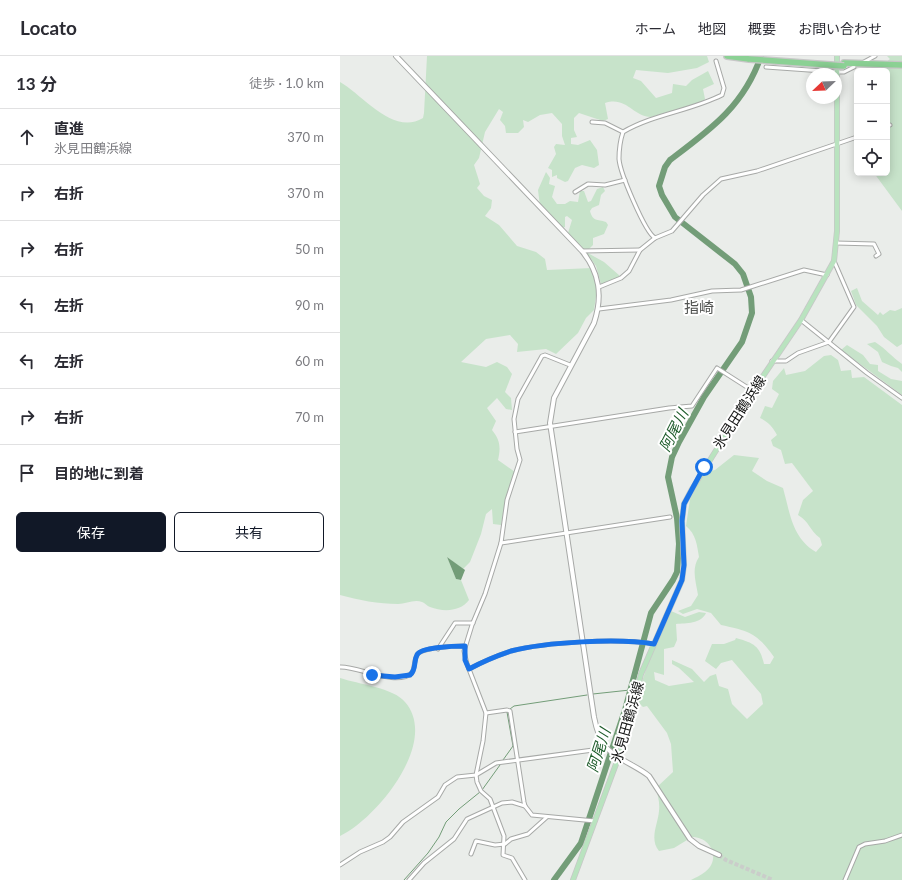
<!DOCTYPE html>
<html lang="ja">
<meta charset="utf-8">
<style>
body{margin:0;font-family:Lato,"Noto Sans JP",sans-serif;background:#f7f7f7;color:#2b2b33}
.controls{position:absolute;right:12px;top:12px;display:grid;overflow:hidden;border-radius:6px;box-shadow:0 2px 10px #0003}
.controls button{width:36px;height:36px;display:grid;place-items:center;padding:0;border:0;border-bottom:1px solid #e1e1e2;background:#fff;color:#2b2b33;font:20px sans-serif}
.compass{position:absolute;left:466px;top:12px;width:36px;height:36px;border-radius:50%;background:#fff;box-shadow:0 2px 10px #0003;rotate:247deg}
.stop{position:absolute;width:12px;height:12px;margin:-9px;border:3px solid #1a73e8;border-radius:50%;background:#fff}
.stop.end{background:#1a73e8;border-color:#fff;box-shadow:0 1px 4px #0008}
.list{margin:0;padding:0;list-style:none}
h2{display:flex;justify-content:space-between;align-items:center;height:52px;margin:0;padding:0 16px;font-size:17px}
h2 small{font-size:13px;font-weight:400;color:#7c7c81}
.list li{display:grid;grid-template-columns:26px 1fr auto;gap:12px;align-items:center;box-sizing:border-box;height:56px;padding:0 16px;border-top:1px solid #e1e1e2}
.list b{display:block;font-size:15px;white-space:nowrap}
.list p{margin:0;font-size:13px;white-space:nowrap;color:#7c7c81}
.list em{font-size:13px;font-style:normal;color:#7c7c81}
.actions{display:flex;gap:8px;padding:12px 16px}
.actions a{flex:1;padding:9px 0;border:1px solid #111827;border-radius:6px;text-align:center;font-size:14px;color:#111827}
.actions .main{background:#111827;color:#fff}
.icon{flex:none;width:22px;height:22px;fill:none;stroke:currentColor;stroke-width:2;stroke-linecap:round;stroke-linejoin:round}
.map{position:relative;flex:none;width:562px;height:824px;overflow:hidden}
header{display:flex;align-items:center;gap:24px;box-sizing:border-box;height:56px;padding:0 20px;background:#fff;border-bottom:1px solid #e1e1e2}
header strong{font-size:19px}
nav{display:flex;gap:22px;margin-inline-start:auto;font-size:14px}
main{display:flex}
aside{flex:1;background:#fff}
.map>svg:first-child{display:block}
</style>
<header>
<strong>Locato</strong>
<nav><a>ホーム</a><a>地図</a><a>概要</a><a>お問い合わせ</a></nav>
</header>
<main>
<aside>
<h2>13 分<small>徒歩 · 1.0 km</small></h2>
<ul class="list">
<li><svg class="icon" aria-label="ahead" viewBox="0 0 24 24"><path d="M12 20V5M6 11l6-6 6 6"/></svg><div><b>直進</b><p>氷見田鶴浜線</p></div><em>370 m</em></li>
<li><svg class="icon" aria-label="right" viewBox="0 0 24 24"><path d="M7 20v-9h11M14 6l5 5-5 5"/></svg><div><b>右折</b></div><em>370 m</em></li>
<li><svg class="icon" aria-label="right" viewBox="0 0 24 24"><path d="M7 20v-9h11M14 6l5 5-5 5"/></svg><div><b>右折</b></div><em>50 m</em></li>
<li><svg class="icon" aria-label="left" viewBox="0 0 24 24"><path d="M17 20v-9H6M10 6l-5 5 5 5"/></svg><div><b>左折</b></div><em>90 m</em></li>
<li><svg class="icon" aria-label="left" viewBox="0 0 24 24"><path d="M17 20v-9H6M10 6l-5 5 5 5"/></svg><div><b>左折</b></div><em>60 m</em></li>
<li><svg class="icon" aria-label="right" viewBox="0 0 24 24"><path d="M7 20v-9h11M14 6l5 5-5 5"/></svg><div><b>右折</b></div><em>70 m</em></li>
<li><svg class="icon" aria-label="arrive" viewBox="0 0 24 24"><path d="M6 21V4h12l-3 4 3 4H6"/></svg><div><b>目的地に到着</b></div></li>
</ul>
<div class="actions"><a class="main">保存</a><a>共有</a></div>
</aside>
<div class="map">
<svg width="562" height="824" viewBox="0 0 562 824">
<rect width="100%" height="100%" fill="#eaedea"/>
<!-- green -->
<g fill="#c7e3ca">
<path d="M 87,0 L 367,0 L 369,6 L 357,12 L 328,17 L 296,14 L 293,22 L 301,25 L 316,42 L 332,37 L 333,28 L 346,30 L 352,24 L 368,15 L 374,28 L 363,33 L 365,43 L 362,46 L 311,61 C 293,61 287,40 265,47 L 268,63 L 263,65 L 239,57 L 234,62 L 234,74 L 237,81 L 231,82 L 231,88 L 238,89 L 250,84 L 257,94 L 259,109 L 254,112 L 242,109 L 235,112 L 228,125 L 225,126 L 217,122 L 217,119 L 212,121 L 212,114 L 208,112 L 216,98 L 214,91 L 216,88 L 225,89 L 222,80 L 222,68 L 212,57 L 200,59 L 188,66 L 183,64 L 184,71 L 178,77 L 166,77 L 165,70 L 160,64 L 163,56 L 159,53 L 145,76 L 139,102 L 134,109 L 140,128 L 137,132 L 144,140 L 152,144 L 151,152 L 145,160 L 159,169 L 177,190 L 196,196 L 205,203 L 207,214 L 252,212 L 256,223 L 256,240 L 254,254 L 246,262 L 238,277 L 216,298 L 206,293 L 177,296 L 178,288 L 170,279 L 146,283 L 121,306 L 146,311 L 157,306 L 167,311 L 172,318 L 165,336 L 171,342 L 172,354 L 166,353 L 157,342 L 147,352 L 156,365 L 152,374 C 160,384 161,391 158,404 L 175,416 L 166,441 L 161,469 L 153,468 L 152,453 L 146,458 L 141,478 L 130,506 L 123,513 L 107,501 L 116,523 L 121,524 L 129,544 C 120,556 103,556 90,551 C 87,550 85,547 82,546 C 74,543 66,548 58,548 C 39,548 18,544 0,539 L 0,26 C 23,39 53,80 83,62 L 84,57 Z"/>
<polygon points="547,0 562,0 562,155 534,117 547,117 547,72 550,65 547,64 547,15 535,15 550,3"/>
<path d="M 206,116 L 210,122 L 209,128 L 215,130 L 212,141 L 217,148 L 225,148 L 230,145 L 238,146 L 240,135 L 244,135 L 248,146 L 251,145 L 257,133 L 263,131 L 265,135 L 261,139 L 259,149 L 252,152 L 250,155 C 253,166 257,163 266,166 L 268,169 L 264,178 L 253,182 L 253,189 L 249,193 L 244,193 L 228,177 L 232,164 L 227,160 L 225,161 L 225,171 L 222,172 L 200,150 L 198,134 Z"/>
<polygon points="246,196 264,206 280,220 273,226 261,228 256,210"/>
<polygon points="517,232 522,245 538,259 540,256 543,259 550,254 555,255 562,252 562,288 557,291 544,281 537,270 516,249 511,235"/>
<path d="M 535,286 C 545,292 552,301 562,308 L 562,316 L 558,312 L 551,310 L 542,306 L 538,296 L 527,288 Z"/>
<polygon points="507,289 523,299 530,308 538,309 538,315 551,323 562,325 562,339 501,294"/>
<path d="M 491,299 L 498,304 L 501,315 L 511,314 L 512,322 L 524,321 L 562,349 L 562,824 L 351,824 C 355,822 361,819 365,816 C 381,804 372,781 352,781 L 334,792 L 319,795 C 309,783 318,768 319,755 C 320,747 318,740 316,732 L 333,716 L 331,688 L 327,677 L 307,650 L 303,651 L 296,644 L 311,598 L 331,555 L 345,561 L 359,556 L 366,557 C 361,568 346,567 336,568 L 337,584 L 334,591 L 324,593 L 324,619 L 314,616 L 315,624 L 329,630 L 354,626 L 339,612 L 332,608 L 332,604 L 352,613 L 364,626 L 370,620 L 376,618 L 379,630 L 388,633 L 392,648 L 407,663 L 423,648 L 421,638 L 392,604 L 381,607 L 376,613 L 365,605 L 372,588 L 384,588 L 395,584 L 396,582 C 414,587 420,590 424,608 L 430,608 L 434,601 C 417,577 409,575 381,569 L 371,557 L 357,553 L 343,558 L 338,555 L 351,550 L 358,539 C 356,526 351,513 359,501 C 357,489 356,478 346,470 L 350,443 L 362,417 L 375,414 L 394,399 L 419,402 L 412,415 L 427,425 L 443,432 C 450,457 452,482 476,496 L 482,489 L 480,482 C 469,474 470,466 458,459 L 463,444 L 473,435 L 452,407 L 445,408 L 441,394 L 433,390 L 431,384 L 437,379 C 432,370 428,366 420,362 L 425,350 L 432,352 L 439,338 L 432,333 L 433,325 L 444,312 L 446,319 L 465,315 L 484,300 Z"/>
<path d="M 0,622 C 18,628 54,632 65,646 C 100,686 36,763 0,780 Z"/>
</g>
<!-- water -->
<polygon fill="#739d78" points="107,501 125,514 121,524 116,523"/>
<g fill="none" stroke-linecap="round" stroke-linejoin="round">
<!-- stream -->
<g stroke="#739d78" stroke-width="1">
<polyline points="253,638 290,634"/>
<polyline points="170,653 174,650 247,639"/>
<polyline points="163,704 173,690 167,656"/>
<polyline points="142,734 160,709"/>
<polyline points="64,824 88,797 99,781 106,766 119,753 140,736"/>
</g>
<!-- river -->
<path stroke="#739d78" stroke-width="6" d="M 214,824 L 241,787 L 285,654 L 311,557 L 333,524 L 337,516 L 339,488 L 337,462 L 328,421 L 332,401 L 339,386 L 364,341 L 402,286 L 412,257 L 411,241 L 403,218 L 395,208 L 335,161 L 322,139 L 319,130 L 325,111 L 330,104 C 370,74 404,50 421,0"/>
<!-- secondary-tunnel -->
<polyline stroke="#cacdca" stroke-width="4" stroke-dasharray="4 2" stroke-linecap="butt" points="379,799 386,804 433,824"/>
<defs>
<g id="street">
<polyline points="524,6 535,0"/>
<polyline points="426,11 497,16 504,16 514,11"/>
<polyline points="252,66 265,67 283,76"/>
<polyline points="547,70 550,69"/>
<polyline points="235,136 248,128 265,129 285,124"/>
<path d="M 315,182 C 305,176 280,117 279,103 C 279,94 280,85 283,76 C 314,58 350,55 382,39 L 384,32 L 376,5"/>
<polyline points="496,187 534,188 539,198 536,200"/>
<polyline points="242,195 300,194"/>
<polyline points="259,231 281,222 289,215 300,194 315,182 332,175 363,139 381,123 417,115 517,81"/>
<polyline points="259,253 331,244 372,235 401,234 464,214 487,219"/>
<polyline points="461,264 527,317 562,342"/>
<polyline points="432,305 446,305 458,297 489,286 514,251 494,205"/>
<polyline points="175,376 329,352 352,350 377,312 413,335"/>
<polyline points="161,487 330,461"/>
<polyline points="98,593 115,567 133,567"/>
<path d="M 0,611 C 18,610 56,631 72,617 C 75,611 74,604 77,599 C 81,591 116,590 125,590"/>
<path d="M 129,613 C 142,606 156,600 171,595 C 206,586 278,582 314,588"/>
<polyline points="146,657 167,654 170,655 184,746 185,750 192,759 255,765"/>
<polyline points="131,798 136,785 155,789 165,788 171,783 188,778 207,761"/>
<polyline points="0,809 20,796 43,786 50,781 63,766 98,741 105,729 117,721 136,719 156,707 253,694 265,690"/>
<polyline points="69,824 84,807 114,783 127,763 162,747 172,746 185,750"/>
<polyline points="185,824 172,802 163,799 164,780 150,743 141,735 137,726 136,719 143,685 146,657 127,608 124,595 132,569 145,538 161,487 167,444 180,404 177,393 174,363 178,343 202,300 205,299 230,309"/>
<polyline points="505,824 519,791 525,788 545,785 562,779"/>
</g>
<path id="secondary" d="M 56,0 L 242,195 C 260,217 263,240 254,267 L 214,342 L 210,367 L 254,661 C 256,671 259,682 265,690 C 274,702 297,710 309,720 L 350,783 L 359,790 L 379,799"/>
<polyline id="primary" points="233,824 279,700 289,667 301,618 342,524 344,509 342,465 344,448 352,433 413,335 461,264 494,205 497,175 497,0"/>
<g id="highway">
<polyline points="387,0 409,3"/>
<polyline points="504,7 562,9"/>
</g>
</defs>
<!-- street casing -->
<use href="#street" stroke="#a7a9a7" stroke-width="5"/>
<!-- secondary casing -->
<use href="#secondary" stroke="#a7a9a7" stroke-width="6"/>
<!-- primary casing -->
<use href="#primary" stroke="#c7c7c7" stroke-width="6"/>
<!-- highway casing -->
<use href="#highway" stroke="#c7c7c7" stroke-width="8"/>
<!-- street -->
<use href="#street" stroke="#fff" stroke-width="3"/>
<!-- secondary -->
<use href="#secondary" stroke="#fff" stroke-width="4"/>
<!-- primary -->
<use href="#primary" stroke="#b9e3bf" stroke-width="4.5"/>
<!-- highway -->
<use href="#highway" stroke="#8bd194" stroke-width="5.5"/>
<defs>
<polyline id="highway-bridge" points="409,3 504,10"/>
</defs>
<!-- highway-bridge casing -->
<use href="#highway-bridge" stroke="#c7c7c7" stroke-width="8" stroke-linecap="butt"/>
<!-- highway-bridge -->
<use href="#highway-bridge" stroke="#8bd194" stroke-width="5.5"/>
</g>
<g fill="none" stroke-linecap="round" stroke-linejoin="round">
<!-- route -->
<path stroke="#1a73e8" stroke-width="5" d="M 32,619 L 55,621 L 70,619 C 77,613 73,606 77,599 C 80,591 116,590 125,590 L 125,604 L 129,613 C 142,606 156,600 171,595 C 206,586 278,582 314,588 L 342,524 L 344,509 L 342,465 L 344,448 L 364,411"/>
</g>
<g text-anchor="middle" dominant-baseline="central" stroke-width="4" stroke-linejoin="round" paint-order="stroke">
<!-- street labels -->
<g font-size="14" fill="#151615" stroke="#fff">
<text transform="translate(399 356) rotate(-57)">氷見田鶴浜線</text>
<text transform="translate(287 666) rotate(-74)">氷見田鶴浜線</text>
</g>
<!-- neighbourhood labels -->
<g font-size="15" fill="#505250" stroke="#fff">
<text x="359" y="251">指崎</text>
</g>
<!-- water labels -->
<g font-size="15" font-style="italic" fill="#1e5c2b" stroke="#fff">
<text transform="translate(333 374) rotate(-63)">阿尾川</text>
<text transform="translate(258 694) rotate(-72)">阿尾川</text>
</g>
</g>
</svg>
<div class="controls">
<button>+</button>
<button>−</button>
<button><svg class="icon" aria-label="locate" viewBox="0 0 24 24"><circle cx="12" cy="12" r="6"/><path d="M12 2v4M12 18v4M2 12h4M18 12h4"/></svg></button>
</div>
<svg class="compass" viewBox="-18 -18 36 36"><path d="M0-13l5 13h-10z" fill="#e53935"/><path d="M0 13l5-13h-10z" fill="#7c7c81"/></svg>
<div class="stop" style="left:364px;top:411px"></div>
<div class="stop end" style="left:32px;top:619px"></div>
</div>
</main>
